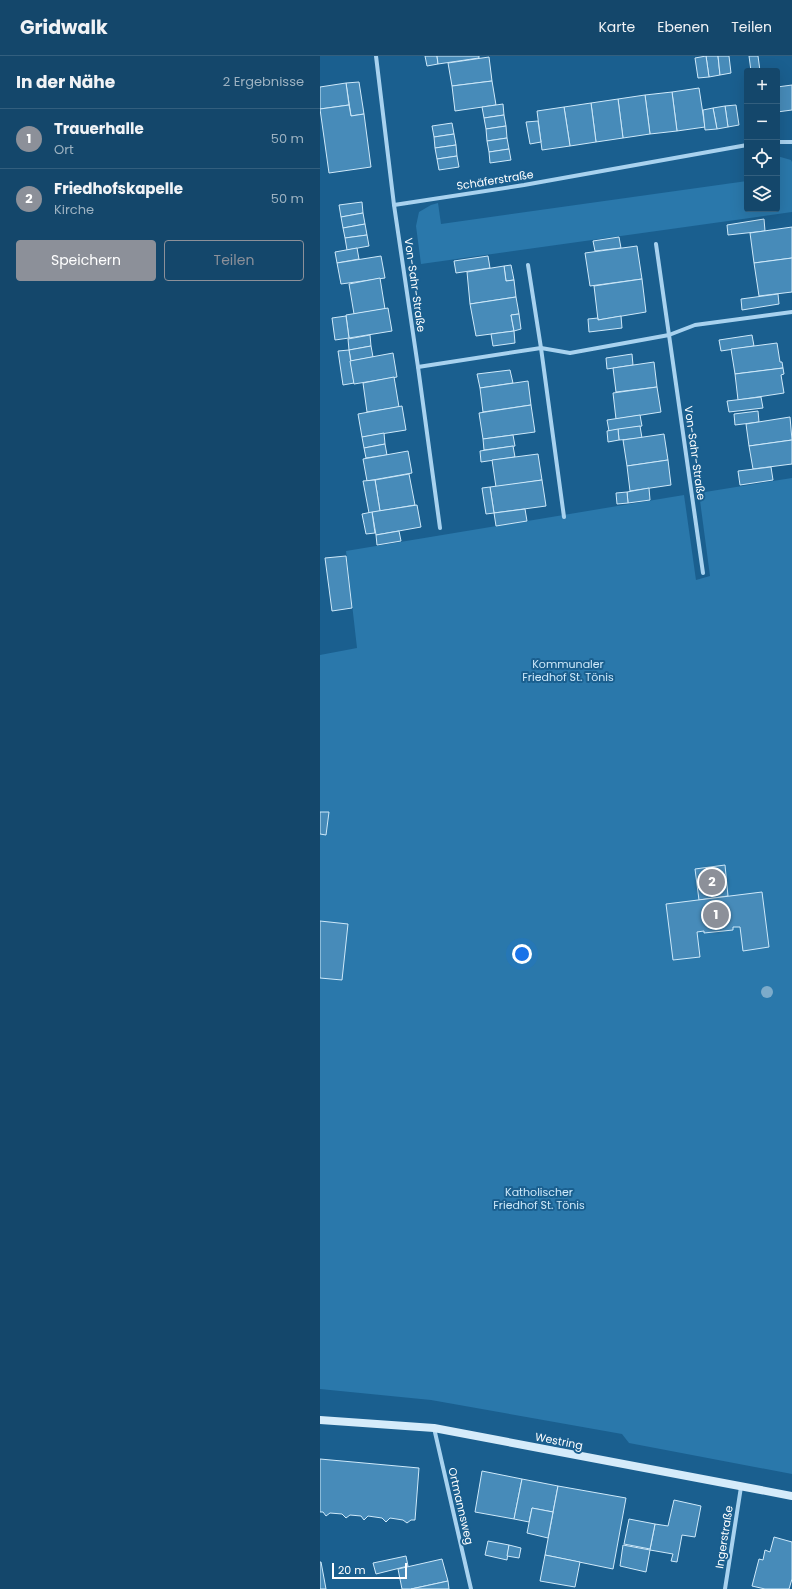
<!DOCTYPE html>
<html lang="de">
<meta charset="utf-8">
<style>
body{margin:0;font-family:Poppins,sans-serif;background:#215173;color:#f1f3f6}
.controls{position:absolute;right:12px;top:12px;display:grid;overflow:hidden;border-radius:4px;box-shadow:0 4px 16px #0002}
.controls button{width:36px;height:36px;display:grid;place-items:center;padding:0;border:0;border-bottom:1px solid #335f7e;background:#14476b;color:#f1f3f6;font:20px sans-serif}
.scale{position:absolute;left:12px;bottom:10px;width:75px;box-sizing:border-box;padding-left:4px;border:2px solid #fff;border-top:0;font-size:11px;line-height:14px;white-space:nowrap;color:#fff;-webkit-text-stroke:3px #1a5f8f;paint-order:stroke}
.you{position:absolute;left:202px;top:898px;width:14px;height:14px;margin:-10px;border:3px solid #fff;border-radius:50%;background:#1a73e8;box-shadow:0 0 0 6px #1a73e833}
.badge{display:grid;place-items:center;width:26px;height:26px;border-radius:50%;background:#8c9099;color:#fff;font-size:13px;font-weight:700}
.pin{position:absolute;translate:-50% -50%;border:2px solid #fff;box-shadow:0 1px 4px #0006}
.list{margin:0;padding:0;list-style:none}
h2{display:flex;justify-content:space-between;align-items:center;height:52px;margin:0;padding:0 16px;font-size:17px}
h2 small{font-size:13px;font-weight:400;color:#9db2c1}
.list li{display:grid;grid-template-columns:26px 1fr auto;gap:12px;align-items:center;box-sizing:border-box;height:60px;padding:0 16px;border-top:1px solid #335f7e}
.list b{display:block;font-size:15px;white-space:nowrap}
.list p{margin:0;font-size:13px;white-space:nowrap;color:#9db2c1}
.list em{font-size:13px;font-style:normal;color:#9db2c1}
.actions{display:flex;gap:8px;padding:12px 16px}
.actions a{flex:1;padding:9px 0;border:1px solid #8c9099;border-radius:4px;text-align:center;font-size:14px;color:#8c9099}
.actions .main{background:#8c9099;color:#fff}
.icon{flex:none;width:22px;height:22px;fill:none;stroke:currentColor;stroke-width:2;stroke-linecap:round;stroke-linejoin:round}
.map{position:relative;flex:none;width:472px;height:1533px;overflow:hidden}
header{display:flex;align-items:center;gap:24px;box-sizing:border-box;height:56px;padding:0 20px;background:#14476b;border-bottom:1px solid #335f7e}
header strong{font-size:19px}
nav{display:flex;gap:22px;margin-inline-start:auto;font-size:14px}
main{display:flex}
aside{flex:1;background:#14476b}
.map>svg:first-child{display:block}
</style>
<header>
<strong>Gridwalk</strong>
<nav><a>Karte</a><a>Ebenen</a><a>Teilen</a></nav>
</header>
<main>
<aside>
<h2>In der Nähe<small>2 Ergebnisse</small></h2>
<ul class="list">
<li><span class="badge">1</span><div><b>Trauerhalle</b><p>Ort</p></div><em>50 m</em></li>
<li><span class="badge">2</span><div><b>Friedhofskapelle</b><p>Kirche</p></div><em>50 m</em></li>
</ul>
<div class="actions"><a class="main">Speichern</a><a>Teilen</a></div>
</aside>
<div class="map">
<svg width="472" height="1533" viewBox="0 0 472 1533">
<rect width="100%" height="100%" fill="#1a5f8f"/>
<!-- green -->
<g fill="#2a78ab">
<polygon points="457,100 471,104 472,106 472,156 101,208 96,170 99,156 111,149 118,147 121,168 427,125 427,153 457,153"/>
<polygon points="472,422 472,1418 309,1387 302,1378 111,1344 0,1333 0,599 37,592 26,495 364,439 376,524 390,520 379,437"/>
</g>
<!-- building -->
<g fill="#478bb9" stroke="#cee9fa">
<polygon points="105,0 117,0 118,8 107,10"/>
<polygon points="117,0 159,0 159,2 118,8"/>
<polygon points="386,0 398,0 400,19 389,21"/>
<polygon points="386,0 389,21 378,22 375,2"/>
<polygon points="398,0 409,0 411,17 400,19"/>
<polygon points="429,0 438,0 440,15 431,15"/>
<polygon points="169,1 172,25 132,30 128,7"/>
<polygon points="172,25 176,49 135,55 132,30"/>
<polygon points="39,26 44,58 31,60 26,27"/>
<polygon points="26,27 29,49 0,53 0,31"/>
<polygon points="472,29 472,54 457,56 457,31"/>
<polygon points="379,32 385,71 357,75 352,36"/>
<polygon points="352,36 357,75 330,78 325,39"/>
<polygon points="325,39 330,78 303,82 298,43"/>
<polygon points="298,43 303,82 276,86 271,47"/>
<polygon points="271,47 276,86 250,90 244,51"/>
<polygon points="183,48 184,59 164,62 162,51"/>
<polygon points="29,49 31,60 44,58 51,111 9,117 0,53"/>
<polygon points="416,49 419,69 408,71 405,50"/>
<polygon points="405,50 408,71 397,73 393,52"/>
<polygon points="244,51 250,90 222,94 217,55"/>
<polygon points="393,52 397,73 385,74 383,54"/>
<polygon points="184,59 186,70 166,73 164,62"/>
<polygon points="218,65 221,86 210,88 206,66"/>
<polygon points="132,67 134,78 114,81 112,70"/>
<polygon points="186,70 187,82 167,85 166,73"/>
<polygon points="134,78 136,89 115,92 114,81"/>
<polygon points="187,82 189,93 169,96 167,85"/>
<polygon points="136,89 137,100 117,103 115,92"/>
<polygon points="189,93 191,104 170,107 169,96"/>
<polygon points="137,100 139,111 119,114 117,103"/>
<polygon points="42,146 43,157 21,161 19,149"/>
<polygon points="43,157 45,168 23,172 21,161"/>
<polygon points="444,163 445,175 408,179 407,169"/>
<polygon points="45,168 47,179 25,182 23,172"/>
<polygon points="472,171 472,202 434,207 430,177"/>
<polygon points="47,179 49,190 27,194 25,182"/>
<polygon points="299,181 301,192 275,195 273,185"/>
<polygon points="317,190 322,223 270,230 265,197"/>
<polygon points="37,192 39,203 17,207 15,196"/>
<polygon points="61,200 65,222 21,228 17,207"/>
<polygon points="168,200 170,212 136,217 134,205"/>
<polygon points="472,202 472,236 439,240 434,207"/>
<polygon points="191,209 194,224 186,225 184,210"/>
<polygon points="184,210 186,225 194,224 196,241 150,248 147,216"/>
<polygon points="60,222 65,253 34,258 29,228"/>
<polygon points="322,223 326,256 278,264 274,230"/>
<polygon points="458,238 459,248 422,254 421,243"/>
<polygon points="196,241 199,258 191,259 194,275 156,280 150,248"/>
<polygon points="68,252 72,275 29,282 26,259"/>
<polygon points="199,258 201,273 194,275 191,259"/>
<polygon points="26,260 29,282 15,284 12,262"/>
<polygon points="301,260 302,272 269,276 268,263 278,262 278,264"/>
<polygon points="194,275 195,287 173,290 171,278"/>
<polygon points="50,279 51,290 29,294 28,283"/>
<polygon points="432,279 434,290 401,295 399,284"/>
<polygon points="457,287 460,306 462,306 463,312 415,318 411,293"/>
<polygon points="51,290 53,301 31,305 29,294"/>
<polygon points="29,294 34,327 23,329 18,295"/>
<polygon points="73,297 77,321 34,328 30,305"/>
<polygon points="312,298 313,309 287,313 286,302"/>
<polygon points="334,306 337,331 296,336 293,312"/>
<polygon points="463,312 464,318 461,319 464,337 418,344 415,318"/>
<polygon points="190,314 193,327 160,332 157,318"/>
<polygon points="74,321 79,351 47,356 43,327"/>
<polygon points="208,325 211,349 163,356 160,332"/>
<polygon points="337,331 341,356 296,363 293,337"/>
<polygon points="441,341 443,352 409,356 407,345"/>
<polygon points="211,349 215,376 163,383 159,357"/>
<polygon points="82,350 86,374 42,381 38,358"/>
<polygon points="438,355 439,366 415,369 414,358"/>
<polygon points="320,359 322,370 289,375 287,364"/>
<polygon points="470,361 472,384 429,390 426,368"/>
<polygon points="320,370 322,382 299,384 298,373"/>
<polygon points="298,373 299,384 288,386 287,375"/>
<polygon points="64,377 65,388 44,392 42,381"/>
<polygon points="344,378 348,404 307,410 303,384"/>
<polygon points="193,379 195,390 164,394 163,383"/>
<polygon points="472,384 472,408 433,413 429,390"/>
<polygon points="65,388 67,399 46,402 44,392"/>
<polygon points="193,390 195,401 161,406 160,395"/>
<polygon points="88,395 92,417 47,425 43,403"/>
<polygon points="218,398 222,424 176,431 172,404"/>
<polygon points="348,404 351,429 310,435 307,410"/>
<polygon points="451,411 453,424 420,429 418,415"/>
<polygon points="89,418 95,449 60,455 55,424"/>
<polygon points="55,424 60,455 49,457 43,425"/>
<polygon points="222,424 226,450 174,457 170,431"/>
<polygon points="170,431 174,457 166,458 162,432"/>
<polygon points="329,432 330,444 308,447 307,436"/>
<polygon points="307,436 308,447 297,448 296,437"/>
<polygon points="97,449 101,471 56,479 52,456"/>
<polygon points="205,453 207,465 176,470 174,457"/>
<polygon points="52,456 55,477 46,478 42,458"/>
<polygon points="79,475 81,485 57,489 56,479"/>
<polygon points="26,500 32,552 12,555 5,502"/>
<polygon points="0,756 9,756 6,779 0,778"/>
<polygon points="405,809 408,840 379,844 375,813"/>
<polygon points="442,836 449,891 423,895 420,871 413,871 413,874 384,877 384,875 377,876 380,901 353,904 346,848"/>
<polygon points="0,865 28,868 22,924 0,922"/>
<polygon points="0,1403 99,1412 95,1464 91,1464 87,1467 83,1464 70,1462 66,1466 62,1462 48,1460 44,1464 41,1460 30,1459 26,1462 22,1458 10,1457 6,1460 3,1456 0,1456"/>
<polygon points="162,1415 202,1423 194,1463 155,1456"/>
<polygon points="202,1423 238,1430 233,1456 212,1452 209,1466 194,1463"/>
<polygon points="238,1430 306,1442 293,1513 225,1499"/>
<polygon points="354,1444 381,1450 375,1481 362,1479 357,1506 351,1505 353,1498 330,1494 335,1468 348,1470"/>
<polygon points="212,1452 233,1456 228,1482 207,1477"/>
<polygon points="309,1463 335,1468 330,1493 304,1488"/>
<polygon points="454,1481 472,1486 472,1523 469,1533 445,1533 432,1530 439,1503 443,1504 445,1494 450,1496"/>
<polygon points="168,1485 189,1489 187,1504 165,1499"/>
<polygon points="189,1489 201,1492 199,1502 187,1500"/>
<polygon points="303,1489 330,1494 326,1516 300,1510"/>
<polygon points="225,1499 260,1506 255,1531 220,1525"/>
<polygon points="86,1500 88,1510 56,1518 53,1507"/>
<polygon points="122,1503 128,1525 91,1533 82,1533 78,1513"/>
<polygon points="0,1506 1,1506 6,1533 0,1533"/>
<polygon points="128,1525 129,1533 91,1533"/>
</g>
<g fill="none" stroke-linecap="round" stroke-linejoin="round">
<!-- street -->
<g stroke="#a8d2ef" stroke-width="4">
<polyline points="56,0 74,149 98,311 221,292 250,297 349,279 375,269 472,256"/>
<polyline points="457,86 472,86"/>
<polyline points="74,149 204,129 427,89"/>
<polyline points="336,188 383,517"/>
<polyline points="208,209 221,292 244,461"/>
<polyline points="98,311 120,472"/>
<polyline points="114,1372 151,1533"/>
<polyline points="405,1533 421,1431"/>
</g>
<!-- secondary -->
<polyline stroke="#d5ebfa" stroke-width="8" points="0,1364 114,1372 472,1440"/>
</g>
<!-- trees -->
<circle fill="#7dabca" cx="447" cy="936" r="6"/>
<g text-anchor="middle" dominant-baseline="central" stroke-width="4" stroke-linejoin="round" paint-order="stroke">
<!-- street labels -->
<g font-size="11" fill="#fff" stroke="#1a5f8f">
<text transform="translate(175 124) rotate(-9)">Schäferstraße</text>
<text transform="translate(95 229) rotate(82)">Von-Sahr-Straße</text>
<text transform="translate(375 397) rotate(82)">Von-Sahr-Straße</text>
<text transform="translate(239 1385) rotate(11)">Westring</text>
<text transform="translate(141 1450) rotate(77)">Ortmannsweg</text>
<text transform="translate(404 1481) rotate(-81)">Ingerstraße</text>
</g>
<!-- park labels -->
<g font-size="11" fill="#cee9fa" stroke="#1a5f8f">
<text x="248" y="608">Kommunaler<tspan x="248" dy="13">Friedhof St. Tönis</tspan></text>
<text x="219" y="1136">Katholischer<tspan x="219" dy="13">Friedhof St. Tönis</tspan></text>
</g>
</g>
</svg>
<div class="controls">
<button>+</button>
<button>−</button>
<button><svg class="icon" aria-label="locate" viewBox="0 0 24 24"><circle cx="12" cy="12" r="6"/><path d="M12 2v4M12 18v4M2 12h4M18 12h4"/></svg></button>
<button><svg class="icon" aria-label="layers" viewBox="0 0 24 24"><path d="M12 4l9 5-9 5-9-5zM3 14l9 5 9-5"/></svg></button>
</div>
<div class="scale">20 m</div>
<div class="you"></div>
<div class="pin badge" style="left:396px;top:859px">1</div>
<div class="pin badge" style="left:392px;top:826px">2</div>
</div>
</main>
